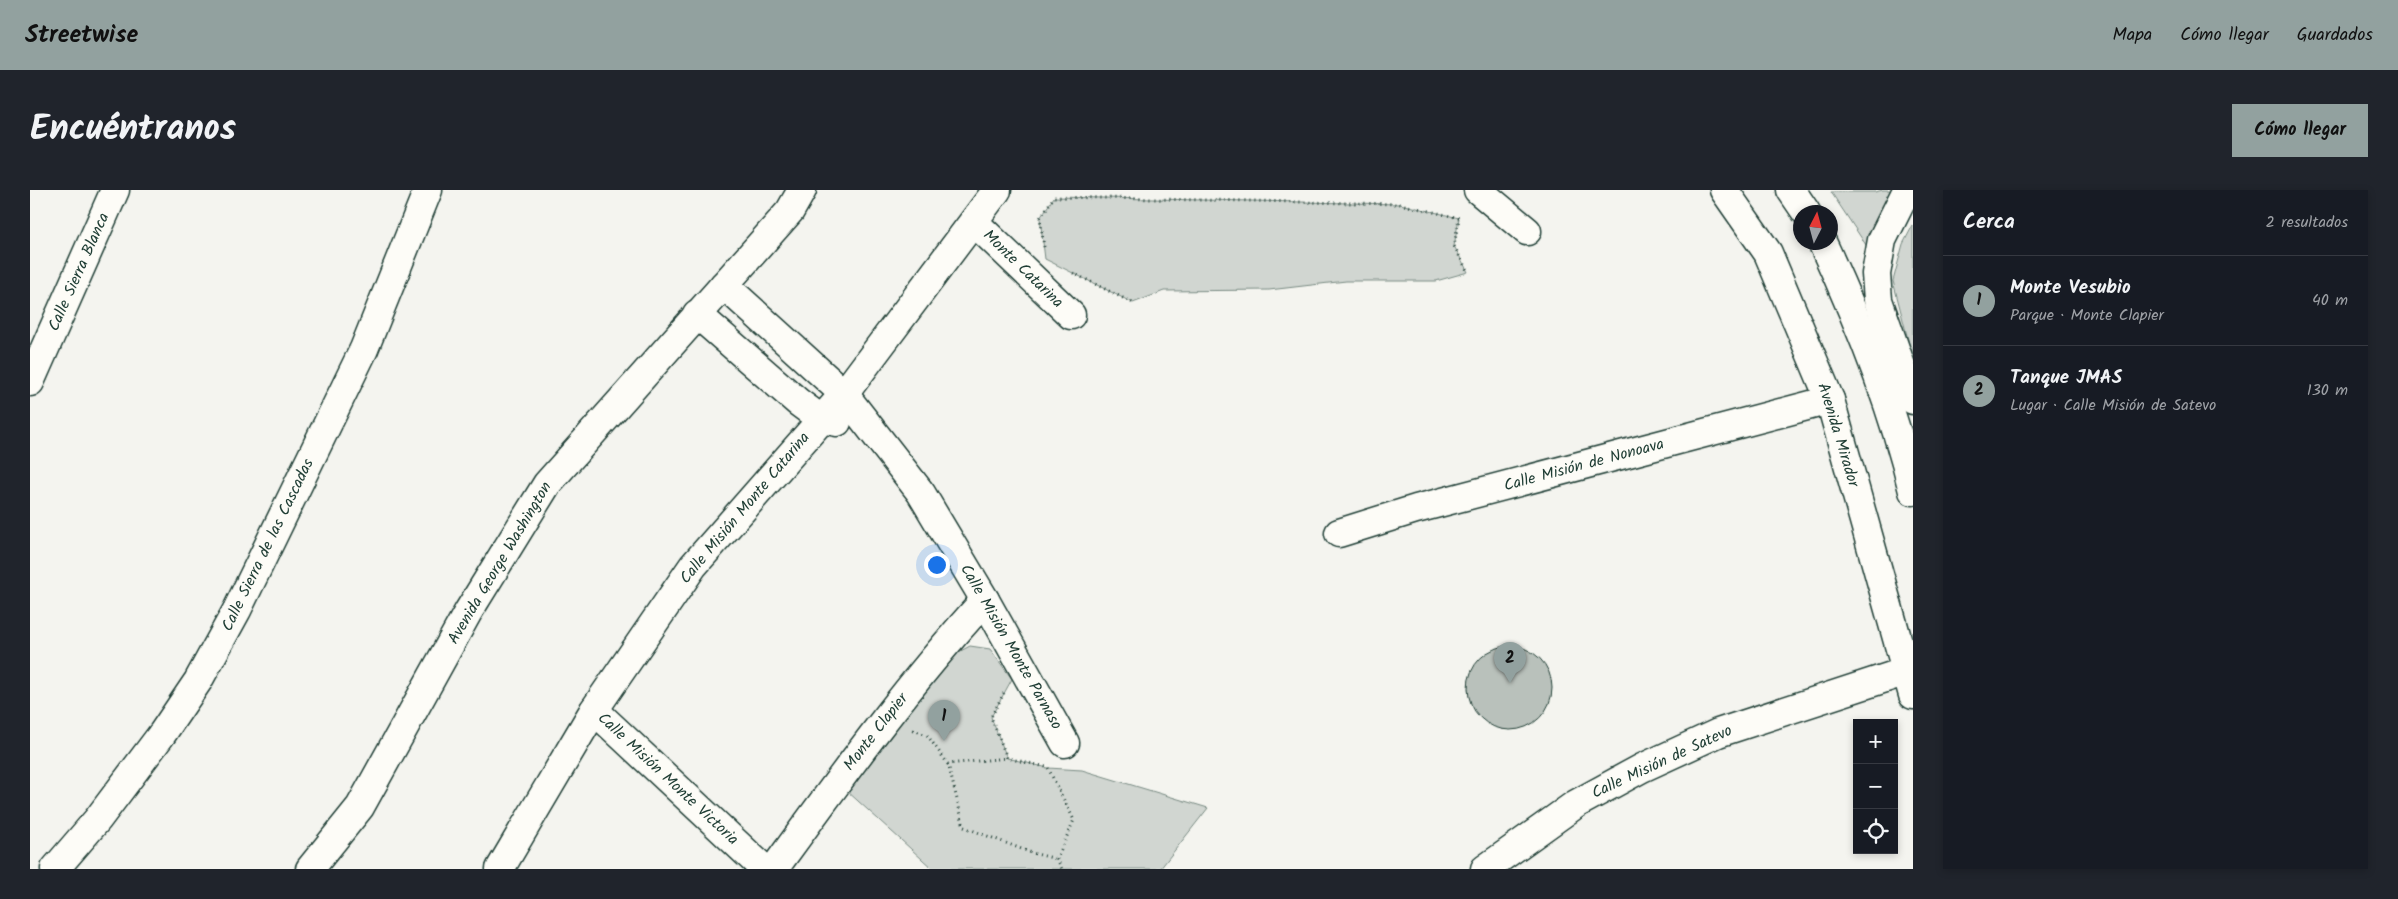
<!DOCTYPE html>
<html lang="es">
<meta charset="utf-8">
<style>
body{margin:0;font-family:Kalam,sans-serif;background:#20242c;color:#f1f3f6}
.controls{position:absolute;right:15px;bottom:15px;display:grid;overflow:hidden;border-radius:0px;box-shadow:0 2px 8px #0003}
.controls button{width:45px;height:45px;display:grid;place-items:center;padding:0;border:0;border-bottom:1px solid #363941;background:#171b24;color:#f1f3f6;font:25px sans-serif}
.compass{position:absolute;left:1763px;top:15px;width:45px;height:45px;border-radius:50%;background:#171b24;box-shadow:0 2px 8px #0003;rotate:6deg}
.you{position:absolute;left:906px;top:374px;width:18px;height:18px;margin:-12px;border:4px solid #fff;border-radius:50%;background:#1a73e8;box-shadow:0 0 0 8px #1a73e833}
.badge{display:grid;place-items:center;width:32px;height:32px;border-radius:50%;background:#92a19f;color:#111;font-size:16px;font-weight:700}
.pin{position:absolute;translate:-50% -41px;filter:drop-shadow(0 1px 2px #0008)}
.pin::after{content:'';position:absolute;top:26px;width:18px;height:15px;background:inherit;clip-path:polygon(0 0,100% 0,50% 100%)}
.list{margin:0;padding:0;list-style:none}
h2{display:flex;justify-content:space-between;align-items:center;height:65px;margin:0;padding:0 20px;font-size:21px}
h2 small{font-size:16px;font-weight:400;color:#9ea1a6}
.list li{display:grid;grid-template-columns:32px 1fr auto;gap:15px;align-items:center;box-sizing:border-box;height:90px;padding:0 20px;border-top:1px solid #363941}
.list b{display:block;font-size:19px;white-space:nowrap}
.list p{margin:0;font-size:16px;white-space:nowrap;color:#9ea1a6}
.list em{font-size:16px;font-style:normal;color:#9ea1a6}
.icon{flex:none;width:28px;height:28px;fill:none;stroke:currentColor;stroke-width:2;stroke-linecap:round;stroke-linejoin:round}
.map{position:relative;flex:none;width:1883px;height:679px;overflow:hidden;border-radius:0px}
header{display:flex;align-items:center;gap:30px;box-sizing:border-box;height:70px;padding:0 25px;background:#92a19f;color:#111}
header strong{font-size:24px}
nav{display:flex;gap:28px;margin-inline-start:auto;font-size:18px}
.intro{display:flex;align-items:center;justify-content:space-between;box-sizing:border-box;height:120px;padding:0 30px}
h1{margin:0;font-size:35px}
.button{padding:12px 22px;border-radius:0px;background:#92a19f;color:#111;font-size:18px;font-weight:700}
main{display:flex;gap:30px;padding:0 30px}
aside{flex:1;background:#171b24;border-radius:0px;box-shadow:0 2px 8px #0003}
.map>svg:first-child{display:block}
</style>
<header>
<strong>Streetwise</strong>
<nav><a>Mapa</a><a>Cómo llegar</a><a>Guardados</a></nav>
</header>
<div class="intro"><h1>Encuéntranos</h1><a class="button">Cómo llegar</a></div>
<main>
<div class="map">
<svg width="1883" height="679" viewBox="0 0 1883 679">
<rect width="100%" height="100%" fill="#f4f4ef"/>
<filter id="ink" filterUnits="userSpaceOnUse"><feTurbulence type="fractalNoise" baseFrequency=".02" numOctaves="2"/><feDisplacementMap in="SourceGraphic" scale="10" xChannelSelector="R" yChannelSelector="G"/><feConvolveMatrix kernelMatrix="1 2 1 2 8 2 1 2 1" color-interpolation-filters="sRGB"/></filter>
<g filter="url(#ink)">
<!-- green -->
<g fill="#d1d6d1" stroke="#788a82">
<polygon points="1853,0 1869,0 1838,58 1801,2 1845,2"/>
<polygon points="1024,7 1370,14 1429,28 1424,56 1438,82 1406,91 1316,91 1239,100 1134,101 1103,113 1015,69 1010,28"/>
<polygon points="1883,35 1883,169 1863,91 1873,54"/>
<polygon points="940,456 960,459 982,489 961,527 977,568 1018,578 1052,580 1178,618 1130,679 903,679 817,601 921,466"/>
</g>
<!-- building -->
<circle fill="#b9c1bb" stroke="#1f3d34" cx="1480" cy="498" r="42"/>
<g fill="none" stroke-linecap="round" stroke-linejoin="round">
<defs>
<g id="minor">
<polyline points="1448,0 1497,41"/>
<polyline points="1877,0 1852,50 1846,84 1848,110 1883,210"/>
<polyline points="944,32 1041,125"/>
<polyline points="694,95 814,204 891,303 955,410 1035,553"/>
<polyline points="667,124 768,212 791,229 807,232"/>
<polyline points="0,192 85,0"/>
<polyline points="1309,343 1386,319 1800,210"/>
<polyline points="564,520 734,679"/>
<polyline points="25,679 68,629 132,544 168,491 207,420 334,159 398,0"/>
<polyline points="470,679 564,520 663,376 814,204 967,0"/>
<path d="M 744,679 C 811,587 878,494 955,410"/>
<polyline points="1455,679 1546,614 1612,578 1688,543 1883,479"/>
</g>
<g id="major">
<polyline points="1694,0 1738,63 1800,210 1883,505"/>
<polyline points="1761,0 1776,22"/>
<path d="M 1792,52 C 1829,132 1863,216 1883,301"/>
<polyline points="280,679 330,617 438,422 517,294 760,21 772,0"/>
</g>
</defs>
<!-- minor casing -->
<use href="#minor" stroke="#1f3d34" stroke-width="31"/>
<!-- major casing -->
<use href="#major" stroke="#1f3d34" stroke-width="31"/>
<!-- path -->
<g stroke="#1f3d34" stroke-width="3" stroke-dasharray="1 4" stroke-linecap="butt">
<polyline points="1014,57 1010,28 1024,7 1370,14 1429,28 1424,56 1438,82"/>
<polyline points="1043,83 1103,113"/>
<polyline points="974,503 961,527 977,568 1016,577"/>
<polyline points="883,540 897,545 918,574 977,568"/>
<polyline points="918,574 934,637 1002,663 1027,669"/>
<polyline points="1018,578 1044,630 1027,669 1032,679"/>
</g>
<!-- minor -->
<use href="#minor" stroke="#fdfcf7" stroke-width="28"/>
<!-- major -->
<use href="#major" stroke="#fdfcf7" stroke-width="28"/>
</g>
</g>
<g text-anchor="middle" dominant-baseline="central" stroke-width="4" stroke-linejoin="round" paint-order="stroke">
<!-- street labels -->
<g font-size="16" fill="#1f3d34" stroke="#fdfcf7">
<text transform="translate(993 79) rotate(44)">Monte Catarina</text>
<text transform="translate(49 82) rotate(-66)">Calle Sierra Blanca</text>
<text transform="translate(1808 245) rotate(73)">Avenida Mirador</text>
<text transform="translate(1554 275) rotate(-15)">Calle Misión de Nonoava</text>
<text transform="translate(715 318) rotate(-50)">Calle Misión Monte Catarina</text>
<text transform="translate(238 355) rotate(-64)">Calle Sierra de las Cascadas</text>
<text transform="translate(470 373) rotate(-59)">Avenida George Washington</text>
<text transform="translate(981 457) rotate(60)">Calle Misión Monte Parnaso</text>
<text transform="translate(846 542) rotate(-52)">Monte Clapier</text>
<text transform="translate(1632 572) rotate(-25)">Calle Misión de Satevo</text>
<text transform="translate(638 589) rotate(43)">Calle Misión Monte Victoria</text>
</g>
</g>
</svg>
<div class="controls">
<button>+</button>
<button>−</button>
<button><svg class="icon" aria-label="locate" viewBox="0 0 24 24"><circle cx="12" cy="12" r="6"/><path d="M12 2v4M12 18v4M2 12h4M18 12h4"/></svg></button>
</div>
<svg class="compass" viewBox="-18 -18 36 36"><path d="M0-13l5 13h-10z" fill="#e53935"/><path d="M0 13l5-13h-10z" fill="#9ea1a6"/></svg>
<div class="you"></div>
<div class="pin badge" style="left:914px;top:551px">1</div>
<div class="pin badge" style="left:1480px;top:493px">2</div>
</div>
<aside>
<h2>Cerca<small>2 resultados</small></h2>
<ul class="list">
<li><span class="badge">1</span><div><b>Monte Vesubio</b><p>Parque · Monte Clapier</p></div><em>40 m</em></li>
<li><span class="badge">2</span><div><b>Tanque JMAS</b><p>Lugar · Calle Misión de Satevo</p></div><em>130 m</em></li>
</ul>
</aside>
</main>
